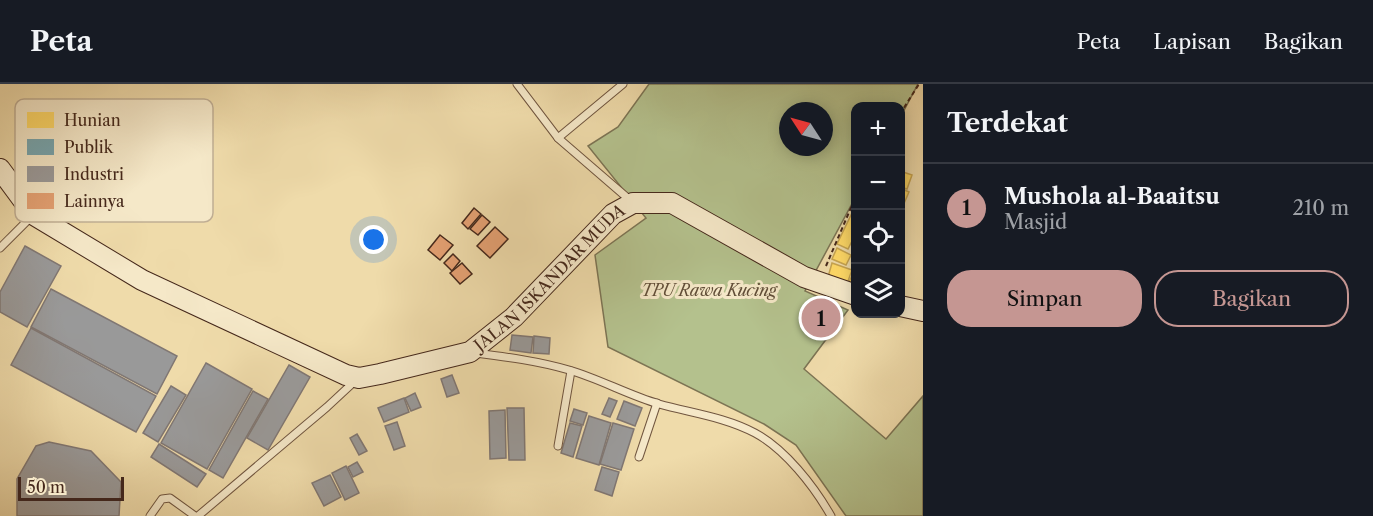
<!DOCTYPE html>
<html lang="id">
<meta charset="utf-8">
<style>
body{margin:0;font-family:"Libre Caslon Text",serif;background:#20242c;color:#f1f3f6}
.controls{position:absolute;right:18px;top:18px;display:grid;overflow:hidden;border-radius:12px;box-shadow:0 3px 15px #0003}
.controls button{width:54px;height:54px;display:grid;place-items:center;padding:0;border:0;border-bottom:2px solid #363941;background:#171b24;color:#f1f3f6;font:30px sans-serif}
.compass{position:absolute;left:779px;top:18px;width:54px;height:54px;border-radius:50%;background:#171b24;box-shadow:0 3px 15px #0003;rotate:306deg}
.scale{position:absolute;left:18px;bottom:15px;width:106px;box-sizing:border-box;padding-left:6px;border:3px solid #45281b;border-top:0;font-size:16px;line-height:21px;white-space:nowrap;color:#45281b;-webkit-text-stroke:4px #f5e8c8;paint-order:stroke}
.you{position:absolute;left:374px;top:156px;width:21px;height:21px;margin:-15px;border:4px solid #fff;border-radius:50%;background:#1a73e8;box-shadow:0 0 0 9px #1a73e833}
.badge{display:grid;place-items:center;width:39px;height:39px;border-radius:50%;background:#c59692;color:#111;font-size:20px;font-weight:700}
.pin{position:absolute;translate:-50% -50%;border:3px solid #fff;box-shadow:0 2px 6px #0006}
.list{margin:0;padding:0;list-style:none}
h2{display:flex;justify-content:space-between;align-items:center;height:78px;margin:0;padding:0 24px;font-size:26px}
h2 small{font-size:20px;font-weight:400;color:#9ea1a6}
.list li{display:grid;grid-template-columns:39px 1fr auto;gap:18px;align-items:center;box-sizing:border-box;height:90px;padding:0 24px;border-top:2px solid #363941}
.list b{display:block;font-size:22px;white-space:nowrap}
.list p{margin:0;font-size:20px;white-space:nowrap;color:#9ea1a6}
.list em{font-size:20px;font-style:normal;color:#9ea1a6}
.actions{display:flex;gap:12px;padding:18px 24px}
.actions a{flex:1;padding:14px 0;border:2px solid #c59692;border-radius:24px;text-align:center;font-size:21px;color:#c59692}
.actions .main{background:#c59692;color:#111}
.icon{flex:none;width:33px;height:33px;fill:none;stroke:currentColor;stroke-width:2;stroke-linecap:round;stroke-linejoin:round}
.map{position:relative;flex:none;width:923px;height:432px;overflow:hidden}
header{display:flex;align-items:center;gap:36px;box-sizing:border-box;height:84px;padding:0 30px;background:#171b24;border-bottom:2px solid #363941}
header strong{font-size:28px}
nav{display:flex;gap:33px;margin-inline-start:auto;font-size:21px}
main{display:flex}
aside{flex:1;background:#171b24}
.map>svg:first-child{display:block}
</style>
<header>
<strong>Peta</strong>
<nav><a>Peta</a><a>Lapisan</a><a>Bagikan</a></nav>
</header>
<main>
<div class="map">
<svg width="923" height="432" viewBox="0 0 923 432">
<rect width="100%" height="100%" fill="#efdbaa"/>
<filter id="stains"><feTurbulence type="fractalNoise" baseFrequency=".00333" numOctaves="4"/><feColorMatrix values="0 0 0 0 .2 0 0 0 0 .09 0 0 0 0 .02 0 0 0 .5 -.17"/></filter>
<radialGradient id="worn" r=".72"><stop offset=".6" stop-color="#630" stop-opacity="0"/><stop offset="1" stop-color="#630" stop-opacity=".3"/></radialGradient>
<!-- green -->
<path fill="#b4c18d" stroke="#7c7454" stroke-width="1.5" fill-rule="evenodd" d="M 649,0 L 918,0 L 901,32 L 900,22 L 856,22 L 855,114 L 805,207 L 848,226 L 804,285 L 886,355 L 923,312 L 923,432 L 846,432 L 796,361 L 764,340 L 608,263 L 595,171 L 646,134 L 588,62 L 618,43 ZM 788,27 L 824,27 L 824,63 L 788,63 Z"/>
<!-- homes -->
<g fill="#ffd966" stroke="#c7a450" stroke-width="1.5">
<polygon points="900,87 912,91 907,105 900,103"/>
<polygon points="900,104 909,108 902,124 900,123"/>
<polygon points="852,129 856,131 856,149 848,165 837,160"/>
<polygon points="837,164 851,171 846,181 832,175"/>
<polygon points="832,179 852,186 847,200 828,193"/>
<polygon points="855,185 856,185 856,201 849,198"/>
</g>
<!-- public -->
<polygon fill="#76a5af" stroke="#678083" stroke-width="1.5" points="821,218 832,230 820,241 809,229"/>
<!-- industry -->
<g fill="#999" stroke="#807773" stroke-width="1.5">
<polygon points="25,162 61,182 27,243 0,228 0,208"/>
<polygon points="51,205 177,272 157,310 31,243"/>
<polygon points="31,244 156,312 136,348 11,281"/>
<polygon points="512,251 533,253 531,269 510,266"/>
<polygon points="534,252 550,254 549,270 533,269"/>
<polygon points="206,279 252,305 207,385 161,359"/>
<polygon points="289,281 310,293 268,366 247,354"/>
<polygon points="452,291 459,309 447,313 441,295"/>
<polygon points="171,302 186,311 158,358 143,349"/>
<polygon points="253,307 268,315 223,394 209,386"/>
<polygon points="415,309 421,323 411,327 405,314"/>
<polygon points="404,314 409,328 384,338 378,324"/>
<polygon points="609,314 617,317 610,333 602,330"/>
<polygon points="624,317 642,324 635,342 617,335"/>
<polygon points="507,324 524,324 525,376 509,376"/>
<polygon points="574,325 587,329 583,341 570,337"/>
<polygon points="505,326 506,374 490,375 489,327"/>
<polygon points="589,332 611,339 599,381 576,374"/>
<polygon points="397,338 405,362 394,366 385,342"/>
<polygon points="570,339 582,342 573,373 561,369"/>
<polygon points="613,339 634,345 621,386 600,380"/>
<polygon points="357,350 367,367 359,371 350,354"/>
<polygon points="49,358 91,367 121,398 119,432 17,432 17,395 36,362"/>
<polygon points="159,360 206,390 197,403 151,373"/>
<polygon points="357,378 363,388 353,393 348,383"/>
<polygon points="346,382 359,409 345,416 332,389"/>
<polygon points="602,383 619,388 612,412 595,406"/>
<polygon points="330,391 341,413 324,422 312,399"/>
</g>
<!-- building -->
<g fill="#e5a173" stroke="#45281b" stroke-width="1.5">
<polygon points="474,124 481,130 468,145 462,139"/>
<polygon points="482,131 490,138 478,151 470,145"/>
<polygon points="495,143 508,155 490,174 477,162"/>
<polygon points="440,151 453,161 440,176 428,166"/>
<polygon points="453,170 460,177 452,187 444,179"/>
<polygon points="462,179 472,190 460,200 450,189"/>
</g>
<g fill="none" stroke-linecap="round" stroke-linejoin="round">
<defs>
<g id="lane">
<polyline points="517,0 558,54 631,117"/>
<polyline points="558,54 623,0"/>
<polyline points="0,164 32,132"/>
<path d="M 475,269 C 507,273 538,277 569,286 C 600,295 628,311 659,320 C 691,329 725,333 755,349 C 785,365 814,402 831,432"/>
<polyline points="558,362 571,287"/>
<polyline points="639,373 657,319"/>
<polyline points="150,432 162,415 170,414 195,432"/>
<polyline points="198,432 327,323 355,297"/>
</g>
<g id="secondary">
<path id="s1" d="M 0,85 L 34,131 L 142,196 L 346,291 L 359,294 L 380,290 L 470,268 L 514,233 L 613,130 L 633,119 L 672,119 L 804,193 L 856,211"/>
<polyline points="900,222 923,227"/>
</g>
</defs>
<!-- lane casing -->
<use href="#lane" stroke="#70553f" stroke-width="9"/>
<!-- secondary casing -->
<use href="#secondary" stroke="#45281b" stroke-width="22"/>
<!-- path -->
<g stroke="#45281b" stroke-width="2" stroke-dasharray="4.5 3" stroke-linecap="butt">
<polyline points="900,30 919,0"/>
<polyline points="826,182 856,112"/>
</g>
<!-- lane -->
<use href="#lane" stroke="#f5e8c8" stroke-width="7"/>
<!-- secondary -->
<use href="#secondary" stroke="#f5e8c8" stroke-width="20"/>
</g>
<g text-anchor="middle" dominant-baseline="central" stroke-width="6" stroke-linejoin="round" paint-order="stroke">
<!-- street labels -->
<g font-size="16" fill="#45281b" stroke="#f5e8c8">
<text stroke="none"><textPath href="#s1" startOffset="645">JALAN ISKANDAR MUDA</textPath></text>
</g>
<!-- park labels -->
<g font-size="16" font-style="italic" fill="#614e38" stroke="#f5e8c8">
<text x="709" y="206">TPU Rawa Kucing</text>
</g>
</g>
<!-- legend -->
<rect x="15" y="15" width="198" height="123" rx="9" fill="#f5e8c8" stroke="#c0ae94" stroke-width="1.5"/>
<rect x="27" y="28" width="27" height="16" fill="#ffd966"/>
<rect x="27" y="55" width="27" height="16" fill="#76a5af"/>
<rect x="27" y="82" width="27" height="16" fill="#999"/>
<rect x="27" y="109" width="27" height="16" fill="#e5a173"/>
<g font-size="16" fill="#45281b">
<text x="64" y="42">Hunian</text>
<text x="64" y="69">Publik</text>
<text x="64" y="96">Industri</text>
<text x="64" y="123">Lainnya</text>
</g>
<rect width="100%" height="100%" filter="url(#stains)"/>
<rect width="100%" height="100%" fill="url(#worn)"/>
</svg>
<div class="controls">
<button>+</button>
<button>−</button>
<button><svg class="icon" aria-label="locate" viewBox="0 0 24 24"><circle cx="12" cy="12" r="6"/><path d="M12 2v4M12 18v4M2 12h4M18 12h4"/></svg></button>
<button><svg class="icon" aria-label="layers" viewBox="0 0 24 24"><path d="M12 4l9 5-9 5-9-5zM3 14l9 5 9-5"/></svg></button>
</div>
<svg class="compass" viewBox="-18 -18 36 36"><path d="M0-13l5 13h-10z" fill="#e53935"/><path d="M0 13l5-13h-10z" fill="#9ea1a6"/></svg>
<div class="scale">50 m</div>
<div class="you"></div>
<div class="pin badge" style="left:821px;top:234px">1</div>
</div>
<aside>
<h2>Terdekat<small></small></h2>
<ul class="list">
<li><span class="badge">1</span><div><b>Mushola al-Baaitsu</b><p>Masjid</p></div><em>210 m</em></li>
</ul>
<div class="actions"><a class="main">Simpan</a><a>Bagikan</a></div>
</aside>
</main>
